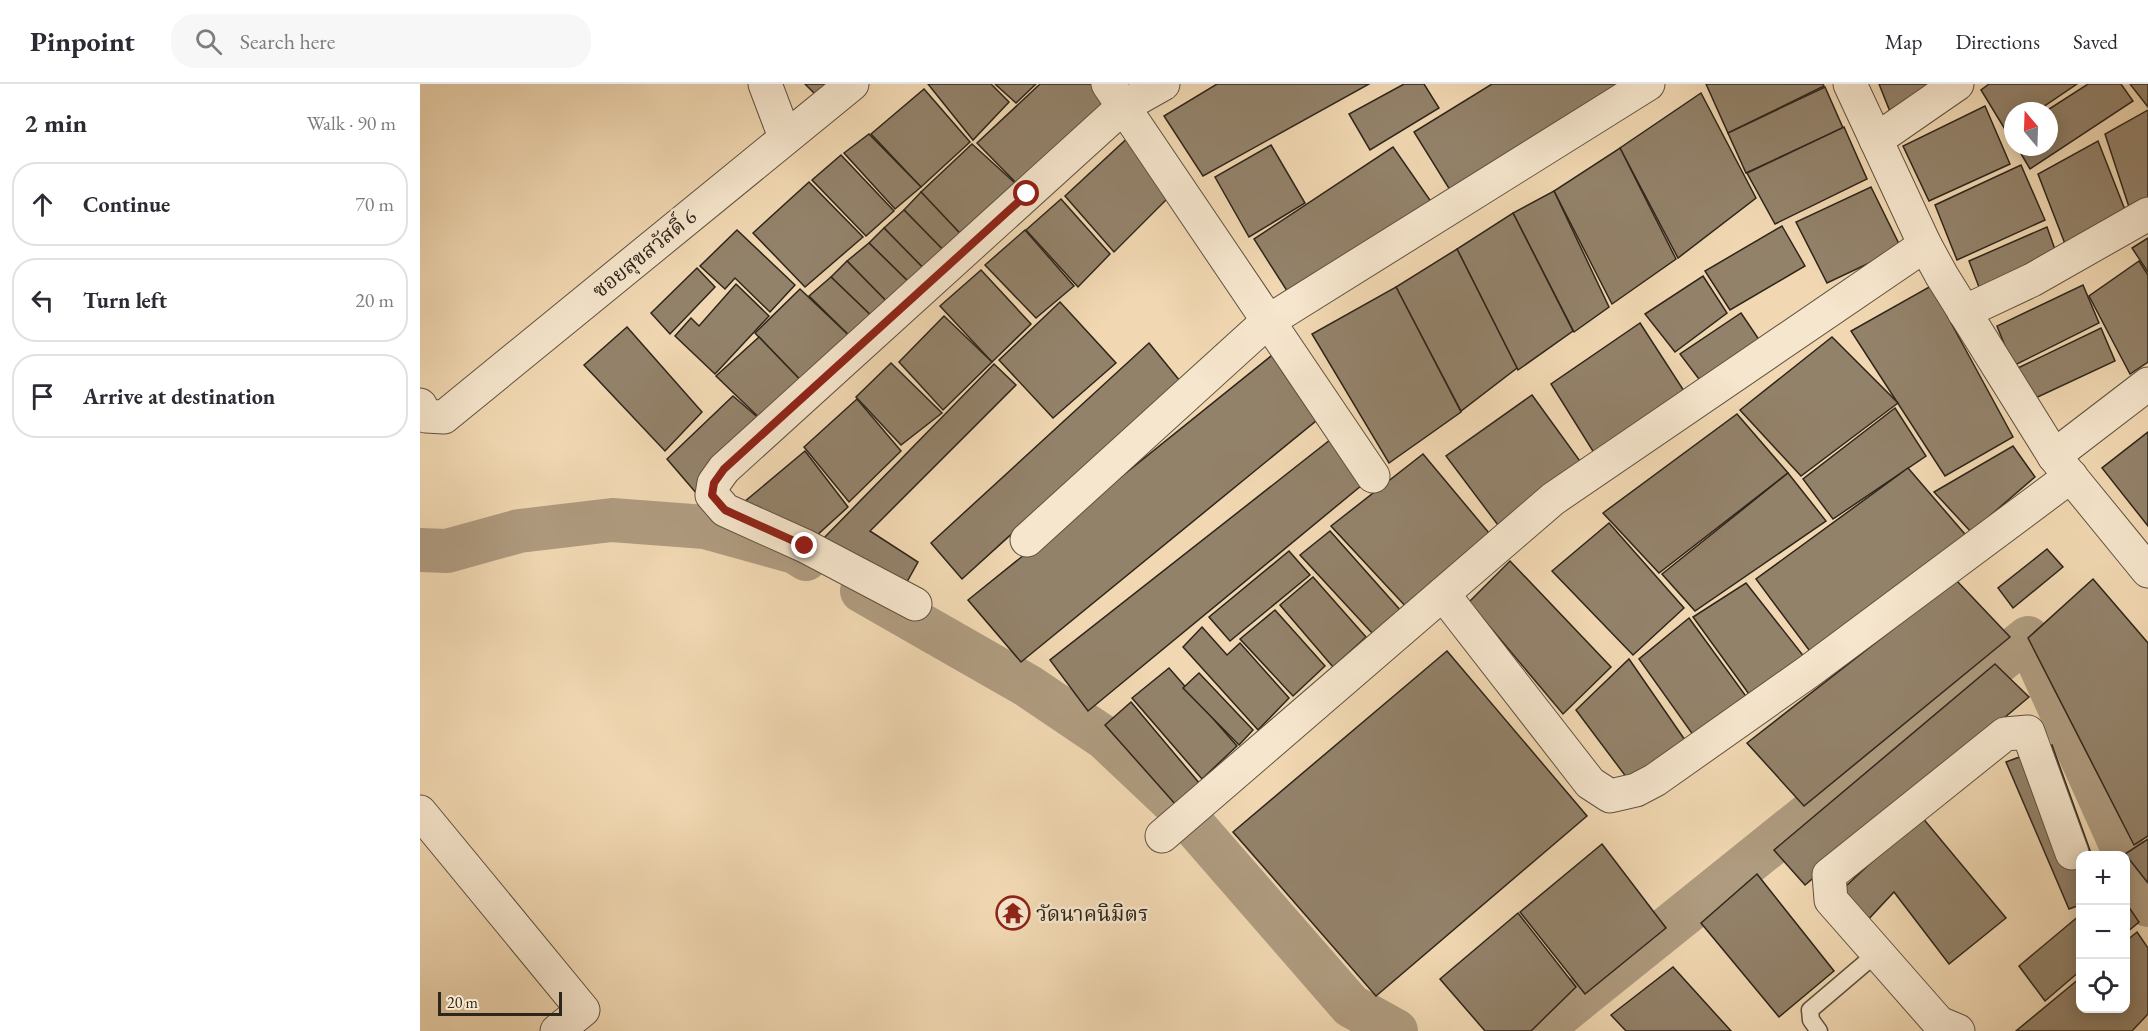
<!DOCTYPE html>
<meta charset="utf-8">
<style>
body{margin:0;font-family:"EB Garamond","Noto Serif Thai",serif;background:#f7f7f7;color:#2b2b33}
.controls{position:absolute;right:18px;bottom:18px;display:grid;overflow:hidden;border-radius:12px;box-shadow:0 3px 15px #0003}
.controls button{width:54px;height:54px;display:grid;place-items:center;padding:0;border:0;border-bottom:2px solid #e1e1e2;background:#fff;color:#2b2b33;font:30px sans-serif}
.compass{position:absolute;left:1584px;top:18px;width:54px;height:54px;border-radius:50%;background:#fff;box-shadow:0 3px 15px #0003;rotate:341deg}
.scale{position:absolute;left:18px;bottom:15px;width:124px;box-sizing:border-box;padding-left:6px;border:3px solid #2e251b;border-top:0;font-size:16px;line-height:21px;white-space:nowrap;color:#2e251b;-webkit-text-stroke:4px #f6e6cd;paint-order:stroke}
.stop{position:absolute;width:18px;height:18px;margin:-14px;border:4px solid #8f2418;border-radius:50%;background:#fff}
.stop.end{background:#8f2418;border-color:#fff;box-shadow:0 2px 6px #0008}
.list{margin:0;padding:0;list-style:none}
h2{display:flex;justify-content:space-between;align-items:center;height:78px;margin:0;padding:0 24px;font-size:26px}
h2 small{font-size:20px;font-weight:400;color:#7c7c81}
.list li{display:grid;grid-template-columns:39px 1fr auto;gap:18px;align-items:center;box-sizing:border-box;height:84px;margin:0 12px 12px;padding:0 12px;border:2px solid #e1e1e2;border-radius:24px}
.list b{display:block;font-size:22px;white-space:nowrap}
.list em{font-size:20px;font-style:normal;color:#7c7c81}
.icon{flex:none;width:33px;height:33px;fill:none;stroke:currentColor;stroke-width:2;stroke-linecap:round;stroke-linejoin:round}
.map{position:relative;flex:none;width:1728px;height:947px;overflow:hidden}
header{display:flex;align-items:center;gap:36px;box-sizing:border-box;height:84px;padding:0 30px;background:#fff;border-bottom:2px solid #e1e1e2}
header strong{font-size:28px}
nav{display:flex;gap:33px;margin-inline-start:auto;font-size:21px}
.search{width:420px;height:54px;background:#f7f7f7;display:flex;align-items:center;gap:15px;box-sizing:border-box;padding:0 21px;border-radius:24px;color:#7c7c81;font-size:22px}
main{display:flex}
aside{flex:1;background:#fff}
.map>svg:first-child{display:block}
</style>
<header>
<strong>Pinpoint</strong>
<div class="search"><svg class="icon" aria-label="search" viewBox="0 0 24 24"><circle cx="10" cy="10" r="6"/><path d="M15 15l6 6"/></svg>Search here</div>
<nav><a>Map</a><a>Directions</a><a>Saved</a></nav>
</header>
<main>
<aside>
<h2>2 min<small>Walk · 90 m</small></h2>
<ul class="list">
<li><svg class="icon" aria-label="ahead" viewBox="0 0 24 24"><path d="M12 20V5M6 11l6-6 6 6"/></svg><div><b>Continue</b></div><em>70 m</em></li>
<li><svg class="icon" aria-label="left" viewBox="0 0 24 24"><path d="M17 20v-9H6M10 6l-5 5 5 5"/></svg><div><b>Turn left</b></div><em>20 m</em></li>
<li><svg class="icon" aria-label="arrive" viewBox="0 0 24 24"><path d="M6 21V4h12l-3 4 3 4H6"/></svg><div><b>Arrive at destination</b></div></li>
</ul>
</aside>
<div class="map">
<svg width="1728" height="947" viewBox="0 0 1728 947">
<rect width="100%" height="100%" fill="#f1d8b2"/>
<filter id="stains"><feTurbulence type="fractalNoise" baseFrequency=".00333" numOctaves="4"/><feColorMatrix values="0 0 0 0 .2 0 0 0 0 .09 0 0 0 0 .02 0 0 0 .5 -.17"/></filter>
<radialGradient id="worn" r=".72"><stop offset=".6" stop-color="#630" stop-opacity="0"/><stop offset="1" stop-color="#630" stop-opacity=".3"/></radialGradient>
<g fill="none" stroke-linecap="round" stroke-linejoin="round">
<!-- canal -->
<g stroke="#af9b7f" stroke-width="44">
<polyline points="0,466 27,467 99,447 192,436 285,443 375,468 386,475"/>
<polyline points="442,507 608,602 685,654 756,721 931,922 976,947"/>
<polyline points="1113,947 1123,944 1165,910 1608,554 1728,821"/>
</g>
</g>
<!-- building -->
<g fill="#93826a" stroke="#2e251b" stroke-width="1.5">
<polygon points="385,0 415,0 399,14"/>
<polygon points="508,0 571,0 589,18 553,56"/>
<polygon points="575,0 616,0 596,19"/>
<polygon points="620,0 680,0 704,22 607,110 557,59"/>
<polygon points="797,0 949,0 783,92 744,32"/>
<polygon points="984,0 1004,0 1019,24 950,66 929,30"/>
<polygon points="1072,0 1199,0 1030,106 994,48"/>
<polygon points="1286,0 1403,0 1404,2 1308,49"/>
<polygon points="1459,0 1525,0 1473,35"/>
<polygon points="1569,0 1657,0 1617,27 1593,27 1593,43 1586,47 1561,6"/>
<polygon points="1668,0 1701,0 1713,17 1610,85 1597,63 1629,63 1629,27 1626,27"/>
<polygon points="1710,0 1728,0 1728,23"/>
<polygon points="1405,3 1423,44 1326,89 1308,49"/>
<polygon points="504,5 550,58 501,103 451,50"/>
<polygon points="1281,9 1336,114 1258,174 1200,64"/>
<polygon points="1565,22 1590,80 1509,117 1483,62"/>
<polygon points="1728,26 1728,117 1710,126 1685,50"/>
<polygon points="1424,43 1447,95 1355,140 1327,89"/>
<polygon points="449,50 501,103 475,125 424,69"/>
<polygon points="712,50 753,109 694,168 645,112"/>
<polygon points="1678,57 1707,131 1647,165 1618,90"/>
<polygon points="552,60 607,110 551,161 501,108"/>
<polygon points="851,61 885,119 829,153 795,93"/>
<polygon points="973,63 1012,119 869,210 834,155"/>
<polygon points="1200,64 1256,175 1192,220 1134,107"/>
<polygon points="421,71 474,127 446,152 392,96"/>
<polygon points="1601,81 1625,136 1537,176 1515,121"/>
<polygon points="389,98 443,153 385,203 333,149"/>
<polygon points="1451,103 1481,164 1407,199 1376,138"/>
<polygon points="1134,107 1189,223 1154,248 1093,129"/>
<polygon points="501,108 551,161 534,177 484,126"/>
<polygon points="641,115 690,170 658,203 606,146"/>
<polygon points="484,126 534,177 514,195 464,144"/>
<polygon points="1093,129 1153,247 1098,286 1037,165"/>
<polygon points="1362,142 1385,182 1310,226 1285,187"/>
<polygon points="1627,143 1643,188 1567,224 1549,177"/>
<polygon points="464,144 514,195 499,208 449,159"/>
<polygon points="317,146 375,201 350,228 315,194 305,205 280,182"/>
<polygon points="605,146 654,202 616,234 565,181"/>
<polygon points="1728,154 1728,188 1712,164"/>
<polygon points="449,159 499,208 477,228 427,177"/>
<polygon points="1037,165 1097,284 1041,327 976,203"/>
<polygon points="427,177 477,228 462,242 411,193"/>
<polygon points="1719,177 1728,191 1728,278 1710,290 1669,212"/>
<polygon points="277,184 295,203 250,250 231,229"/>
<polygon points="561,186 611,240 572,278 520,222"/>
<polygon points="1283,192 1307,229 1255,268 1225,230"/>
<polygon points="411,193 462,242 440,262 389,212"/>
<polygon points="316,200 349,232 295,290 255,252 271,234 279,242"/>
<polygon points="1663,201 1679,239 1593,282 1577,242"/>
<polygon points="1511,202 1593,353 1525,392 1431,247"/>
<polygon points="976,203 1041,328 969,379 892,250"/>
<polygon points="380,205 440,262 391,307 335,249"/>
<polygon points="640,218 696,279 633,334 579,276"/>
<polygon points="1321,229 1344,263 1285,303 1260,270"/>
<polygon points="524,232 572,278 523,326 479,278"/>
<polygon points="1220,239 1266,310 1176,372 1131,300"/>
<polygon points="207,243 282,328 245,367 164,281"/>
<polygon points="1681,244 1695,277 1609,317 1598,284"/>
<polygon points="339,253 391,307 350,344 296,292"/>
<polygon points="1412,253 1478,319 1381,392 1320,326"/>
<polygon points="729,259 760,297 542,495 511,459"/>
<polygon points="856,268 902,332 601,578 548,516"/>
<polygon points="471,279 522,329 481,361 436,313"/>
<polygon points="574,280 596,301 450,447 498,478 483,505 399,459"/>
<polygon points="1112,311 1165,384 1084,449 1026,372"/>
<polygon points="313,312 350,344 277,410 247,375"/>
<polygon points="437,315 481,367 429,418 384,363"/>
<polygon points="1475,324 1506,372 1413,435 1383,395"/>
<polygon points="1317,330 1368,389 1239,489 1183,429"/>
<polygon points="1728,348 1728,442 1682,384"/>
<polygon points="915,352 953,392 668,627 630,576"/>
<polygon points="1593,362 1615,393 1551,448 1514,408"/>
<polygon points="385,367 428,423 385,462 317,424"/>
<polygon points="1003,370 1074,455 989,526 911,442"/>
<polygon points="1488,384 1550,456 1395,574 1336,495"/>
<polygon points="1368,389 1406,437 1275,527 1242,490"/>
<polygon points="1189,439 1264,524 1213,571 1132,487"/>
<polygon points="910,447 982,528 953,550 880,471"/>
<polygon points="1627,465 1643,483 1593,524 1578,504"/>
<polygon points="869,467 890,491 810,557 789,533"/>
<polygon points="1090,477 1191,583 1143,630 1049,518"/>
<polygon points="893,493 946,553 913,583 860,521"/>
<polygon points="1673,495 1728,559 1728,752 1714,761 1608,554"/>
<polygon points="1536,496 1590,553 1384,722 1327,659"/>
<polygon points="1326,499 1389,579 1334,617 1273,533"/>
<polygon points="855,526 905,582 873,612 820,555"/>
<polygon points="1269,534 1328,615 1276,655 1219,575"/>
<polygon points="782,543 807,571 820,559 869,614 838,646 763,563"/>
<polygon points="1027,567 1167,732 956,912 813,748"/>
<polygon points="1209,575 1267,659 1216,706 1156,626"/>
<polygon points="1575,580 1609,613 1385,801 1354,766"/>
<polygon points="749,584 817,662 782,695 712,614"/>
<polygon points="779,589 833,646 819,661 763,604"/>
<polygon points="711,618 780,700 756,721 685,641"/>
<polygon points="1632,661 1672,772 1660,772 1660,821 1649,825 1586,678"/>
<polygon points="1501,732 1586,834 1529,880 1474,808 1444,840 1411,816"/>
<polygon points="1728,755 1728,799 1705,770"/>
<polygon points="1182,760 1246,844 1165,910 1100,828"/>
<polygon points="1337,790 1414,887 1359,933 1281,839"/>
<polygon points="1706,819 1719,838 1706,849"/>
<polygon points="1098,829 1156,903 1111,947 1065,947 1020,895"/>
<polygon points="1660,831 1660,887 1625,917 1599,882"/>
<polygon points="1717,848 1728,864 1728,930 1712,947 1596,947 1660,894 1660,924 1706,924 1706,857"/>
<polygon points="1253,883 1311,947 1206,947 1191,931"/>
</g>
<g fill="none" stroke-linecap="round" stroke-linejoin="round">
<defs>
<polyline id="service" points="1399,947 1391,936 1390,926 1457,869"/>
<g id="minor">
<polyline points="345,0 365,53"/>
<polyline points="688,0 953,392"/>
<polyline points="1430,0 1505,161 1522,192 1634,372 1728,487"/>
<polyline points="1456,56 1537,0"/>
<polyline points="1544,228 1612,196 1728,130"/>
<polyline points="0,321 6,332 24,333 432,0"/>
<polyline points="1634,372 1728,300"/>
<polyline points="607,456 847,238 1228,0"/>
<polyline points="1023,510 1170,699 1190,712 1216,706 1235,696 1388,588 1651,392"/>
<polyline points="495,520 385,462 305,426 292,411 294,399 304,385 704,22 743,0"/>
<polyline points="0,728 163,926 137,947"/>
<polyline points="742,752 1133,415 1505,161"/>
<polyline points="1538,947 1519,939 1411,816 1409,791 1585,650 1608,648 1652,769"/>
</g>
</defs>
<!-- service casing -->
<use href="#service" stroke="#5f5241" stroke-width="19"/>
<!-- minor casing -->
<use href="#minor" stroke="#5f5241" stroke-width="35"/>
<!-- service -->
<use href="#service" stroke="#f6e6cd" stroke-width="16"/>
<!-- minor -->
<use href="#minor" stroke="#f6e6cd" stroke-width="33"/>
</g>
<g fill="none" stroke-linecap="round" stroke-linejoin="round">
<!-- route -->
<polyline stroke="#8f2418" stroke-width="8" points="385,462 305,426 292,411 294,399 304,385 607,110"/>
</g>
<!-- icons -->
<defs>
<symbol id="temple-ring" viewBox="-11 -11 22 22"><circle r="9.5" fill="#f6e6cd" stroke="#8f2418" stroke-width="1.5"/><path d="M0-6L5-2H3V0L6.5 2.5H4V6H1.5V3h-3V6H-4V2.5H-6.5L-3 0V-2H-5Z" fill="#8f2418"/></symbol>
</defs>
<g fill-rule="evenodd">
<use href="#temple-ring" x="574" y="810" width="38" height="38"/>
</g>
<g text-anchor="middle" dominant-baseline="central" stroke-width="5" stroke-linejoin="round" paint-order="stroke">
<!-- street labels -->
<g font-size="21" fill="#2e251b" stroke="#f6e6cd">
<text transform="translate(224 169) rotate(-39)">ซอยสุขสวัสดิ์ 6</text>
</g>
<!-- poi labels -->
<g font-size="21" fill="#2e251b" stroke="#f6e6cd" text-anchor="start">
<text x="616" y="829">วัดนาคนิมิตร</text>
</g>
</g>
<rect width="100%" height="100%" filter="url(#stains)"/>
<rect width="100%" height="100%" fill="url(#worn)"/>
</svg>
<div class="controls">
<button>+</button>
<button>−</button>
<button><svg class="icon" aria-label="locate" viewBox="0 0 24 24"><circle cx="12" cy="12" r="6"/><path d="M12 2v4M12 18v4M2 12h4M18 12h4"/></svg></button>
</div>
<svg class="compass" viewBox="-18 -18 36 36"><path d="M0-13l5 13h-10z" fill="#e53935"/><path d="M0 13l5-13h-10z" fill="#7c7c81"/></svg>
<div class="scale">20 m</div>
<div class="stop" style="left:607px;top:110px"></div>
<div class="stop end" style="left:385px;top:462px"></div>
</div>
</main>
